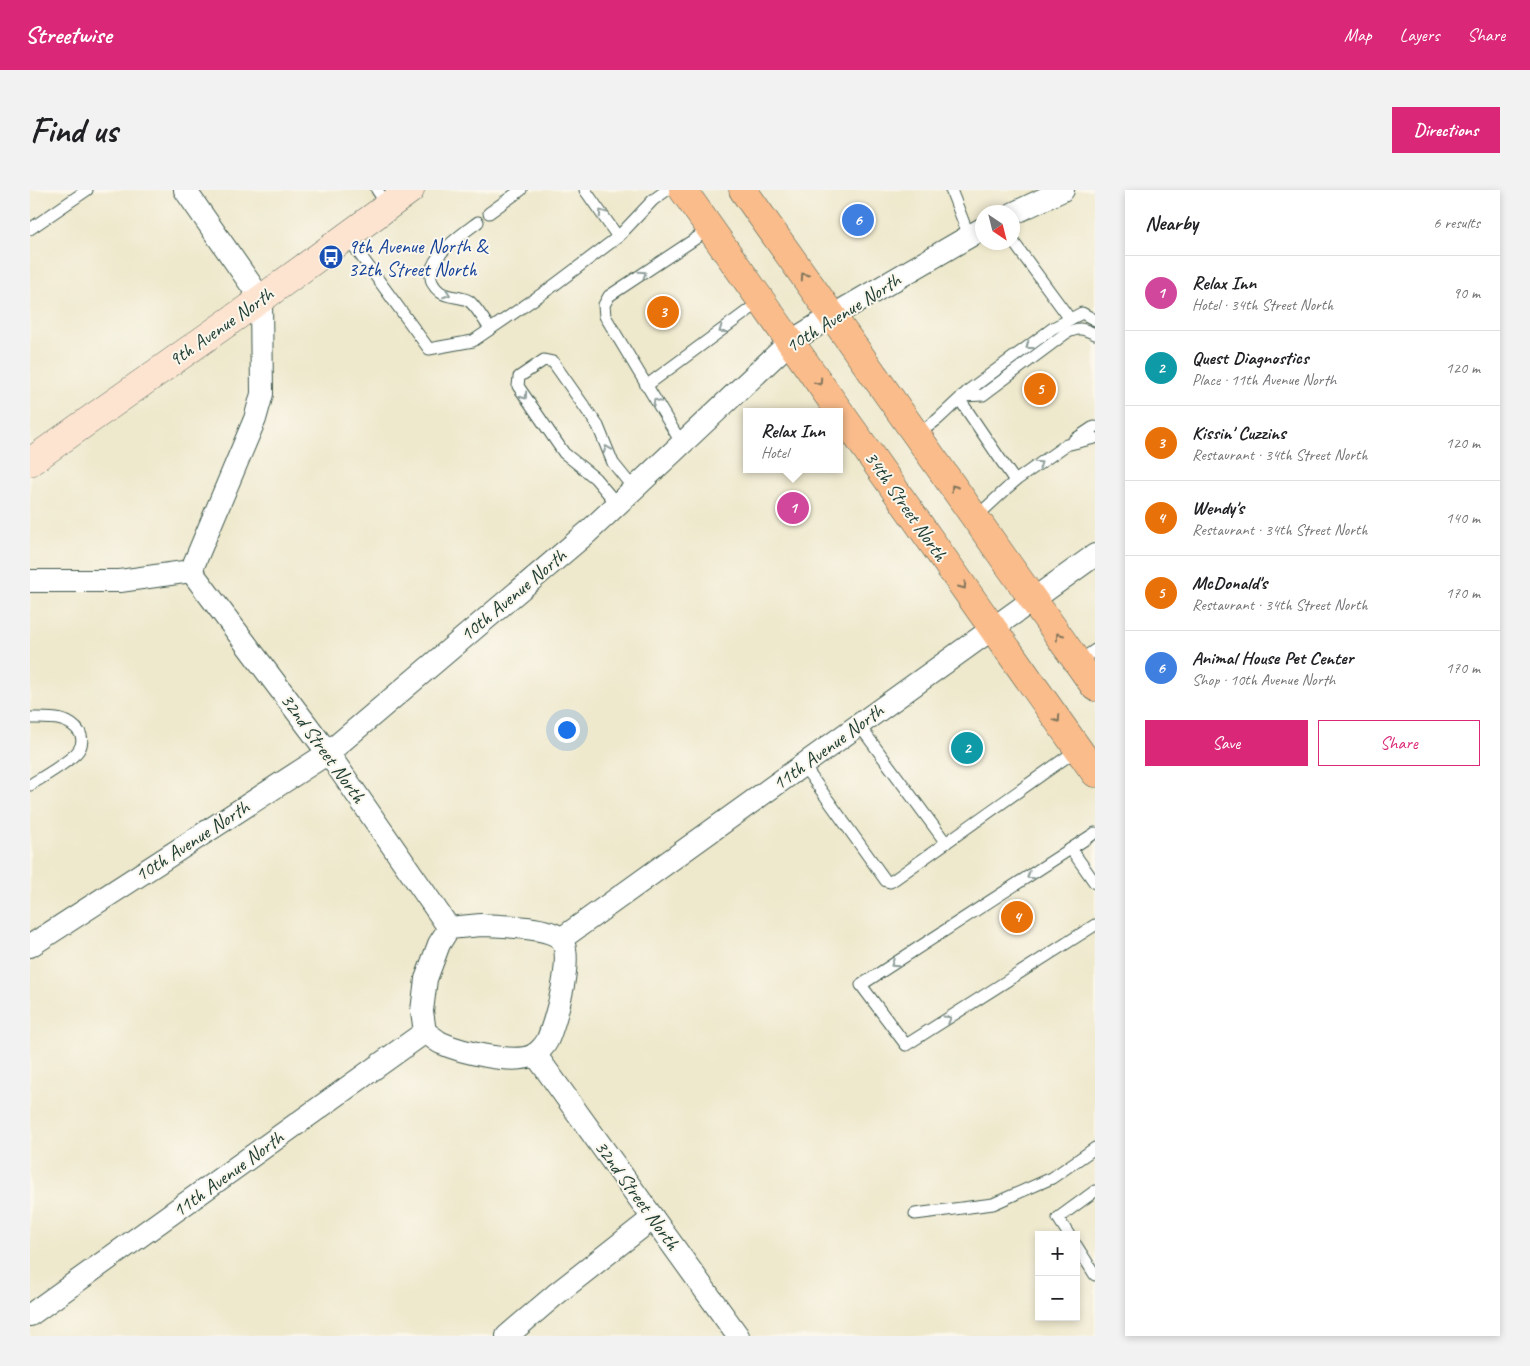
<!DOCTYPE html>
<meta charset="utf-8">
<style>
body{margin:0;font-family:Caveat,sans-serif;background:#f2f2f2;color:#202124}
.controls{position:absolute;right:15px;bottom:15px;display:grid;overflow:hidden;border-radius:0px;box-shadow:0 2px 8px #0003}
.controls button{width:45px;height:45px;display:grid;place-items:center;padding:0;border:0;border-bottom:1px solid #e0e0e0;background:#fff;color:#202124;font:25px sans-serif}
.compass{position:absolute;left:945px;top:15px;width:45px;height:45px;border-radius:50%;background:#fff;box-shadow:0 2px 8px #0003;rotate:145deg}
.you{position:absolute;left:536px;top:539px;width:18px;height:18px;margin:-12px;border:4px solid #fff;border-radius:50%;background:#1a73e8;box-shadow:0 0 0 8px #1a73e833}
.badge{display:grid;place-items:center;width:32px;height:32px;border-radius:50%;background:#db2777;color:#fff;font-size:16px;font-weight:700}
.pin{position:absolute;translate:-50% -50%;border:2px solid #fff;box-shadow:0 1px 5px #0006}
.popup{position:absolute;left:713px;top:218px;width:100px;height:65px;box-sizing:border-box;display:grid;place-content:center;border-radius:0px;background:#fff;filter:drop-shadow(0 1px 4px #0005);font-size:16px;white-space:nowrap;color:#757577}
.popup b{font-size:19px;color:#202124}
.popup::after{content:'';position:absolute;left:50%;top:100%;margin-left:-10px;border:10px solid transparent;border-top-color:#fff}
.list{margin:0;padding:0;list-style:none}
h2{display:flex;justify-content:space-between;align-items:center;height:65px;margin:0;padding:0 20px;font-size:21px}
h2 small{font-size:16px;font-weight:400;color:#757577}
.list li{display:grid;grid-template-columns:32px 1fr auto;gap:15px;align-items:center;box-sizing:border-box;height:75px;padding:0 20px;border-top:1px solid #e0e0e0}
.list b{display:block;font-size:19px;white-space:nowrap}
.list p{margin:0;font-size:16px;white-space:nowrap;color:#757577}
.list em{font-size:16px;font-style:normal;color:#757577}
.actions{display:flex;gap:10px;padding:15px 20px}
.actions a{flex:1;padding:11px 0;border:1px solid #db2777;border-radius:0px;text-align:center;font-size:18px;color:#db2777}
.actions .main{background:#db2777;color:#fff}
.map{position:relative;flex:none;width:1065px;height:1146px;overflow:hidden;border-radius:0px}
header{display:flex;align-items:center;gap:30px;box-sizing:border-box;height:70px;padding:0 25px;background:#db2777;color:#fff}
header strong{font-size:24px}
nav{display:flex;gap:28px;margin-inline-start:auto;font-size:18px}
.intro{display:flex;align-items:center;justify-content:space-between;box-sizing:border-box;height:120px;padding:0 30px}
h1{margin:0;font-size:35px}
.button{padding:12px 22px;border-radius:0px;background:#db2777;color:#fff;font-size:18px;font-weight:700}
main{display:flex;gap:30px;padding:0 30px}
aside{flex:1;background:#fff;border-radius:0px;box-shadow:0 2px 8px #0003}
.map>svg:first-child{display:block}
</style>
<header>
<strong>Streetwise</strong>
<nav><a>Map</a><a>Layers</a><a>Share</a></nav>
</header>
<div class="intro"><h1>Find us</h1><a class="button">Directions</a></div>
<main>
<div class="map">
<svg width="1065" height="1146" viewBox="0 0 1065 1146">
<rect width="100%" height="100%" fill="#fbf7ec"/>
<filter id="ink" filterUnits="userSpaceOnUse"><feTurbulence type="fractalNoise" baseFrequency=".02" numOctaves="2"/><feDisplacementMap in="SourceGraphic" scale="10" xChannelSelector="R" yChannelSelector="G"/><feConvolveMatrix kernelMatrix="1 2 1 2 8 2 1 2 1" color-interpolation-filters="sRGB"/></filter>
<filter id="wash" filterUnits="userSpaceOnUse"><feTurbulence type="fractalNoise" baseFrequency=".0096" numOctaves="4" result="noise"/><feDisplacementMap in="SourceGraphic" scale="20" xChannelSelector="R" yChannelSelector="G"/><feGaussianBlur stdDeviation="1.12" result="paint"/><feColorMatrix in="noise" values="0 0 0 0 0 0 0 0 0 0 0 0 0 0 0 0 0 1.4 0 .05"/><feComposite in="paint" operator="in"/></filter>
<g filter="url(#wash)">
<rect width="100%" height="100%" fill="#eee8cc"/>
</g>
<g filter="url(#ink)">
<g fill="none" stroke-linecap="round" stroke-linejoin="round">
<defs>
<g id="lane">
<polyline points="347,0 358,16"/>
<polyline points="555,0 588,47"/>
<polyline points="921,0 939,46"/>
<polyline points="459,23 491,0"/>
<path d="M 448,32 C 431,45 380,78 410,102 C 418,108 431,106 439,111 C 445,115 456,133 460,139"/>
<polyline points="0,39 57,0"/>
<polyline points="317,47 399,159 443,151 519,99 588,47 623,10 637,0"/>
<polyline points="982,50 1040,129"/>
<polyline points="616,196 731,111"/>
<path d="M 932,206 L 953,205 L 1036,143 C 1049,137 1052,138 1065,144"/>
<polyline points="930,210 985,291"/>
<polyline points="887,245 908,229 939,200 1023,138 1052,123 1065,130"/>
<polyline points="1044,250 1062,238 1065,237"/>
<polyline points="652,254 575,126 574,115 579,106 680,39"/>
<polyline points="587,314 565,288 534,263 488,196 489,187 514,170 523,172 568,236 583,273 604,299"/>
<polyline points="945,328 985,291 1036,255 1065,248"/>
<polyline points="1048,472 1065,460"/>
<path d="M 0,528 C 18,528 39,526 50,543 C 53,549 52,556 48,561 C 41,571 11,588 0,595"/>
<polyline points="829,535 916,653"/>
<polyline points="773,575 856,691 860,692 865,689 1048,559"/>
<polyline points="1065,643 831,795 876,855 1065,735"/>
<polyline points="1041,659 1065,693"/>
<polyline points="885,1024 963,1014 1022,988 1065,958"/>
<polyline points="1039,1045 1028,1028 1065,1001"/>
<polyline points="1046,1055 1065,1085"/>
</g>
<g id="street">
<polyline points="982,24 1033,0"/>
<polyline points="161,381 298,563 419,738"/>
<polyline points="0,391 90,391 161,381 225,229 232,204 231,109 155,0"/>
<path d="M 451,735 C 470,736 516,736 530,748 C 546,761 525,834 517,851 C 515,855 509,862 504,865 C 484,875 431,862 411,853 C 406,850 401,846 395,842 L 392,821 L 396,789 L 409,754 L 419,738 Z"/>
<polyline points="531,749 1065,365"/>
<polyline points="0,756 298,563 558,342 760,152 802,126 952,39"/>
<polyline points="505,864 708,1146"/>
<polyline points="0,1125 395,842"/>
<polyline points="477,1146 525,1105 623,1028"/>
</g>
<polyline id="secondary" points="0,272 231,109 380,0"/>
<g id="highway">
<polyline points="653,0 1065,583"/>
<polyline points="713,0 1065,497"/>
</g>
</defs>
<!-- lane casing -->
<use href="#lane" stroke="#3e574b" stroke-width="13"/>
<!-- street casing -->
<use href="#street" stroke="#3e574b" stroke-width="24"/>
<!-- secondary casing -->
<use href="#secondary" stroke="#3e574b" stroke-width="29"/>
<!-- highway casing -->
<use href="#highway" stroke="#3e574b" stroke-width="29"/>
<!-- lane -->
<use href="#lane" stroke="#fff" stroke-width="11"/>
<!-- street -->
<use href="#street" stroke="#fff" stroke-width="22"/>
<!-- secondary -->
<use href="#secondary" stroke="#fde4d1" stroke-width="28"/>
<!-- highway -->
<use href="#highway" stroke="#fabc8b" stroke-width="28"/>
</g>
<!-- one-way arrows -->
<defs><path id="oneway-chevron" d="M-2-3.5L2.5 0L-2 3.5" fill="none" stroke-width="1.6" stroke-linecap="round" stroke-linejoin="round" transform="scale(1.25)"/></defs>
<g stroke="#8f9e9a">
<use href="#oneway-chevron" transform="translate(572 23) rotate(-124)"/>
<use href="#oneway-chevron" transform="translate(613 84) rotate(-34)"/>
<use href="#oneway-chevron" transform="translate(417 104) rotate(20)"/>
<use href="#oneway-chevron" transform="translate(692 140) rotate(144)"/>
<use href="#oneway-chevron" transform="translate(999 156) rotate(143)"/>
<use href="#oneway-chevron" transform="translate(494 206) rotate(55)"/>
<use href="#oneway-chevron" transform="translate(626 212) rotate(-122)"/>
<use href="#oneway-chevron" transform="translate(577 259) rotate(-112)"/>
<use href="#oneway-chevron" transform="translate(1009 274) rotate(-35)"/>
<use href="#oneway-chevron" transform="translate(1000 686) rotate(147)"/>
<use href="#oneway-chevron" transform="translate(864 774) rotate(147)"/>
<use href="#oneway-chevron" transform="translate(918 829) rotate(-32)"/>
</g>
<g stroke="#82765b">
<use href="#oneway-chevron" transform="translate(774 86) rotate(-125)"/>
<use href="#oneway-chevron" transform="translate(789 192) rotate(55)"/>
<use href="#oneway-chevron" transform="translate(924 298) rotate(-125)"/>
<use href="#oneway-chevron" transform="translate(933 396) rotate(55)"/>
<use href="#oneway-chevron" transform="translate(1029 446) rotate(-125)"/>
<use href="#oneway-chevron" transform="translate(1027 529) rotate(55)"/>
</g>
</g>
<!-- icons -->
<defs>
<symbol id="bus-disc" viewBox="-11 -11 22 22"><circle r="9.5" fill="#1a4fb4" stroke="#fbf7ec"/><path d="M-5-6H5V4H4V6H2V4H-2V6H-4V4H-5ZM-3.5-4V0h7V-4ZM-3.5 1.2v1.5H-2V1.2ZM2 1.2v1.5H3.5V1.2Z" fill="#fff"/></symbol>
</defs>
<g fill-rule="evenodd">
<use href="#bus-disc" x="287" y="53" width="28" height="28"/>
</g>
<g text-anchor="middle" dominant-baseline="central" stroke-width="4" stroke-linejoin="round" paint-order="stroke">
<!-- transit labels -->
<g font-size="20" fill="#164399" stroke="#fbf7ec" text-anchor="start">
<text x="318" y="56">9th Avenue North &amp;<tspan x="318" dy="23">32th Street North</tspan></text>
</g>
<!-- street labels -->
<g font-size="20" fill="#1f3d34" stroke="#fbf7ec">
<text transform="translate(813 123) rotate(-32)">10th Avenue North</text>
<text transform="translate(191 137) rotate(-35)">9th Avenue North</text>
<text transform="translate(876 316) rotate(55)">34th Street North</text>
<text transform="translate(483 405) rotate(-40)">10th Avenue North</text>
<text transform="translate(798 557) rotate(-36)">11th Avenue North</text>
<text transform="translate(293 558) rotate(54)">32nd Street North</text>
<text transform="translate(162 651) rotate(-33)">10th Avenue North</text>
<text transform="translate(198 984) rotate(-36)">11th Avenue North</text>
<text transform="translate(607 1005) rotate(54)">32nd Street North</text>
</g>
</g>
</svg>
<div class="controls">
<button>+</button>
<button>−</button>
</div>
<svg class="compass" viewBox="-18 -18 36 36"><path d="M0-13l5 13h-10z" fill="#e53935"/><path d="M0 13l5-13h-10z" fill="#757577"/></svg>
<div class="you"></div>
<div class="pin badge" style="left:763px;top:318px;background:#d1479c">1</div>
<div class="popup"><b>Relax Inn</b>Hotel</div>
<div class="pin badge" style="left:937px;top:558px;background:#0f9aa8">2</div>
<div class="pin badge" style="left:633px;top:122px;background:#e8710a">3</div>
<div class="pin badge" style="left:987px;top:727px;background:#e8710a">4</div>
<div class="pin badge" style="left:1010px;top:199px;background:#e8710a">5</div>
<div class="pin badge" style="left:828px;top:30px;background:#3f7fe0">6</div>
</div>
<aside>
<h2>Nearby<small>6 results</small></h2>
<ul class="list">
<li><span class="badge" style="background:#d1479c">1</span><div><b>Relax Inn</b><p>Hotel · 34th Street North</p></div><em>90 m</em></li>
<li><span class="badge" style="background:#0f9aa8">2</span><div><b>Quest Diagnostics</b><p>Place · 11th Avenue North</p></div><em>120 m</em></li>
<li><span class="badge" style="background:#e8710a">3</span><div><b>Kissin' Cuzzins</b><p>Restaurant · 34th Street North</p></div><em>120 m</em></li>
<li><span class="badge" style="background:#e8710a">4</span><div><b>Wendy's</b><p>Restaurant · 34th Street North</p></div><em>140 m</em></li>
<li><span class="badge" style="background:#e8710a">5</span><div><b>McDonald's</b><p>Restaurant · 34th Street North</p></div><em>170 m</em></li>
<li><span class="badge" style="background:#3f7fe0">6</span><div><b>Animal House Pet Center</b><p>Shop · 10th Avenue North</p></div><em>170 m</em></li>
</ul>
<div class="actions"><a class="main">Save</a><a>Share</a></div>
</aside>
</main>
